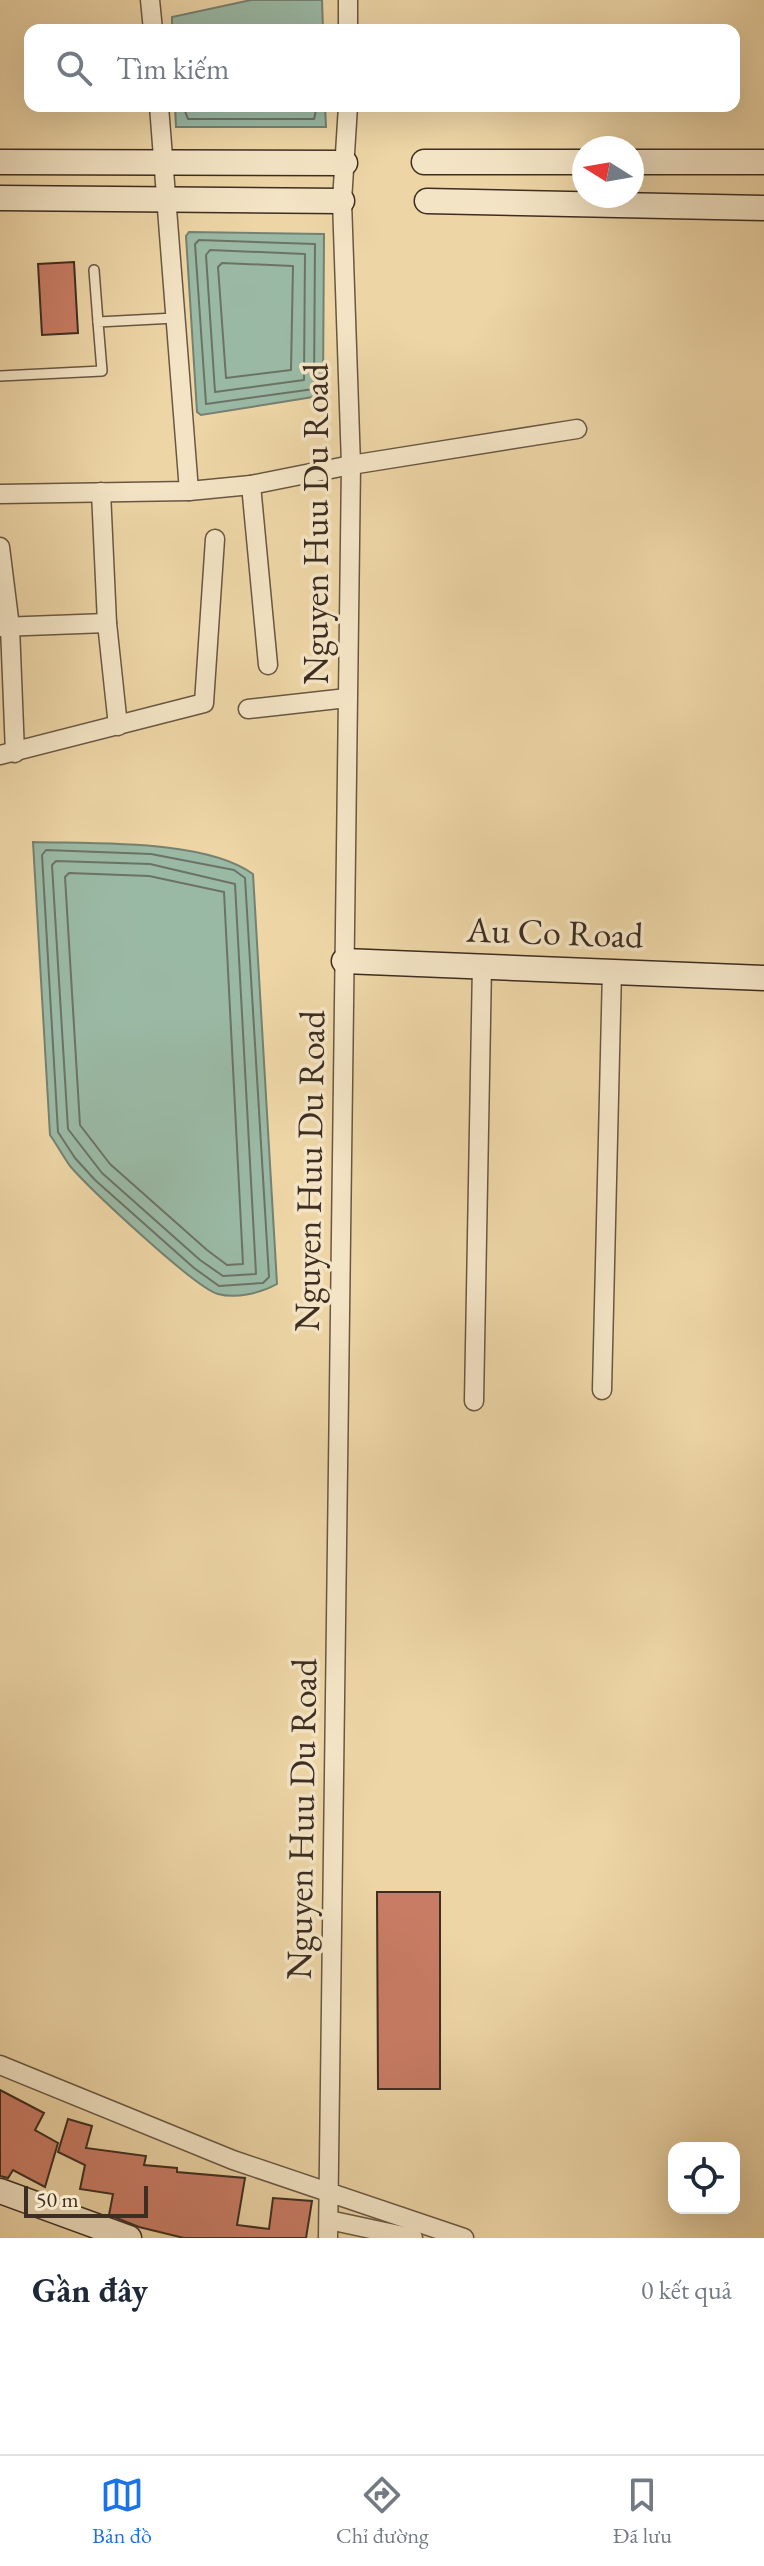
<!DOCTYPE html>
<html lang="vi">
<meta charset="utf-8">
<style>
body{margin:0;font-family:"EB Garamond",serif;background:#f2f2f3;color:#1f2937}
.controls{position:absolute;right:24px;bottom:24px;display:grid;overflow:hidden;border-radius:16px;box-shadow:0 8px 32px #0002}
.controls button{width:72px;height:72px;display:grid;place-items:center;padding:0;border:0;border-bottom:2px solid #e0e1e3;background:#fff;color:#1f2937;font:40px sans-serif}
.compass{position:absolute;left:572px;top:136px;width:72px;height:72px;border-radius:50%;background:#fff;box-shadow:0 8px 32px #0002;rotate:281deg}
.scale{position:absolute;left:24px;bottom:20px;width:124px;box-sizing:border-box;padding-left:8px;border:4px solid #3d2d22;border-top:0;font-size:22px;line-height:28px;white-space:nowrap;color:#3d2d22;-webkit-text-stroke:6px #f3e4c5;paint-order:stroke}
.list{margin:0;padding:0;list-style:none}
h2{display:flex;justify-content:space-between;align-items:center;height:104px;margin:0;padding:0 32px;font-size:34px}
h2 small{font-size:26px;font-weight:400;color:#747a83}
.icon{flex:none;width:44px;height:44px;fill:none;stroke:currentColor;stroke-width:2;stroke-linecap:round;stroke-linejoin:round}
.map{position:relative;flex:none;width:764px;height:2238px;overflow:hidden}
.search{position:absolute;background:#fff;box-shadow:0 8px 32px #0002;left:24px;right:24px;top:24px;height:88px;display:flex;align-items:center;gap:20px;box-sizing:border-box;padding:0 28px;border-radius:16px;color:#747a83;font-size:30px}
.sheet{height:216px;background:#fff}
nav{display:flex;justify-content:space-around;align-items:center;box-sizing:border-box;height:112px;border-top:2px solid #e0e1e3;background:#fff;font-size:22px;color:#747a83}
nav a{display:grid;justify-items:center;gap:4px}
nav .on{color:#1a73e8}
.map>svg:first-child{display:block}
</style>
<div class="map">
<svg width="764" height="2238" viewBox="0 0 764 2238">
<rect width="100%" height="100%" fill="#edd5a6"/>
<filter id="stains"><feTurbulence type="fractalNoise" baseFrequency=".0025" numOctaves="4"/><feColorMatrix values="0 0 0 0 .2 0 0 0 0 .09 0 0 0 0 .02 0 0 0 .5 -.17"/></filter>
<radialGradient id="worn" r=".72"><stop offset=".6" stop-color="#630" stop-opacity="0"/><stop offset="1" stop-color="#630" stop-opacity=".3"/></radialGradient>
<!-- water -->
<g fill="#9ab9a5" stroke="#758171" stroke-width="2">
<polygon points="251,0 322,0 323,30 172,30 172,17"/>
<polygon points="175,106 325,106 326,127 176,127"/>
<polygon points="189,232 324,234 323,388 319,396 201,415 197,412 186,236"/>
<path d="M 33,842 C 93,844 204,839 253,874 L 277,1284 C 261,1293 236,1299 218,1294 C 195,1288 89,1188 70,1166 C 63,1156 57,1145 50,1135 Z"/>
</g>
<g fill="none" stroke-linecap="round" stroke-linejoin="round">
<!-- shore -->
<g stroke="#6c7364" stroke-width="2">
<polyline points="183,106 188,119 314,119 317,106"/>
<polyline points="193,106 307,106"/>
<polygon points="199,240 315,244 314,389 206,404 195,244"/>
<polygon points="210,250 305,254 304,380 215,392 206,255"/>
<polygon points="222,263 293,266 291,370 226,378 218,267"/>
<polygon points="46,850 151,854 234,870 245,878 269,1277 263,1283 219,1286 194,1268 95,1180 75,1158 58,1132 42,855"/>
<polygon points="56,861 150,864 235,884 256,1274 223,1276 200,1260 102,1173 68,1129 52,865"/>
<polygon points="69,873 149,876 224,892 243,1264 227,1265 207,1250 110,1164 80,1125 65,877"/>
</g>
</g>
<!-- building -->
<g fill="#c97c65" stroke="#3d2d22" stroke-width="2">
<polygon points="74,262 78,333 42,335 38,264"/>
<polygon points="377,1892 440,1892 440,2089 378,2089"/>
<polygon points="0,2090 44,2113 35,2130 58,2143 45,2187 13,2170 8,2178 0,2176"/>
<polygon points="68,2119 92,2126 86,2148 146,2156 144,2165 177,2168 177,2172 245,2178 237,2225 269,2229 273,2198 312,2201 306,2238 184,2238 139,2227 109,2215 113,2194 80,2189 85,2165 58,2152"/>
</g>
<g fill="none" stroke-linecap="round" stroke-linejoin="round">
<defs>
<g id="lane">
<polyline points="94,270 98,322"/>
<polyline points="0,376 102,371 98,322 175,318"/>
</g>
<g id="street">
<polyline points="150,0 153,30"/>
<polyline points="348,30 348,0"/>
<polyline points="159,106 189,491"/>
<polyline points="251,485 268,665"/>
<polyline points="101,492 107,623 118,726"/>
<polyline points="0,494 189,491 251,485 351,465 577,429"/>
<polyline points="0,547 10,627 15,753"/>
<polyline points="0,627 107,623"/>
<polyline points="248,709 347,698"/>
<polyline points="0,755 204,703 215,539"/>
<polyline points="602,1390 612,970"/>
<polyline points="474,1401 482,965"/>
<polyline points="0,2065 233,2160 464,2238"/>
<polyline points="329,2220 413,2238"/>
<polyline points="328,2238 351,465 342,201 348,106"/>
</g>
<g id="secondary">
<polyline points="0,162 345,163"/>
<polyline points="424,162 584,162"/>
<polyline points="632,162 764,162"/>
<polyline points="0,198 342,201"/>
<polyline points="427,201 764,208"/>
<polyline points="344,961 764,978"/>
<polyline points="0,2191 129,2238"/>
</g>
</defs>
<!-- lane casing -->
<use href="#lane" stroke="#695743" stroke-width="12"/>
<!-- street casing -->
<use href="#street" stroke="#695743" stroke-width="21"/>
<!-- secondary casing -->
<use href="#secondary" stroke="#3d2d22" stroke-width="27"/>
<!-- lane -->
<use href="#lane" stroke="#f3e4c5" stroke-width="9"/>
<!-- street -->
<use href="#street" stroke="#f3e4c5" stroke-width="18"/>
<!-- secondary -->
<use href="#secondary" stroke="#f3e4c5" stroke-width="24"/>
</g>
<g text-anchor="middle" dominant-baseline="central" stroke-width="7" stroke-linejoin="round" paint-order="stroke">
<!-- street labels -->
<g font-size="36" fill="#3d2d22" stroke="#f3e4c5">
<text transform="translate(315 524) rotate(-90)">Nguyen Huu Du Road</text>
<text transform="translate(555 932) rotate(2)">Au Co Road</text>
<text transform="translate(309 1171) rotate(-89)">Nguyen Huu Du Road</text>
<text transform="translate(301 1819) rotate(-89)">Nguyen Huu Du Road</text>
</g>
</g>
<rect width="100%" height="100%" filter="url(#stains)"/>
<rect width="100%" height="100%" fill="url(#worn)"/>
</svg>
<div class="controls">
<button><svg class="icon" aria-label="locate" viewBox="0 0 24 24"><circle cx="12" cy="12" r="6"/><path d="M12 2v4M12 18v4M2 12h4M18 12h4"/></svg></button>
</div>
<svg class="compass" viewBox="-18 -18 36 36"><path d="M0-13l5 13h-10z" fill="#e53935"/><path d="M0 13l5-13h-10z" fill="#747a83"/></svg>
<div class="scale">50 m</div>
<div class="search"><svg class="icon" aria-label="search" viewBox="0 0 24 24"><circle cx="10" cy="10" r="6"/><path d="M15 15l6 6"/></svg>Tìm kiếm</div>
</div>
<section class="sheet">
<h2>Gần đây<small>0 kết quả</small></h2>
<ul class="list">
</ul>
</section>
<nav>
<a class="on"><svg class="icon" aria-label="map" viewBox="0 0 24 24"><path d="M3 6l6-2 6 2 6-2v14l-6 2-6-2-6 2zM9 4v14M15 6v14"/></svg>Bản đồ</a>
<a><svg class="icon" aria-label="directions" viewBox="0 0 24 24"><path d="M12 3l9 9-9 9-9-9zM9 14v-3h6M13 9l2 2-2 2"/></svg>Chỉ đường</a>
<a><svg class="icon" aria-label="saved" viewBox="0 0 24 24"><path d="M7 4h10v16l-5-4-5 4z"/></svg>Đã lưu</a>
</nav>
